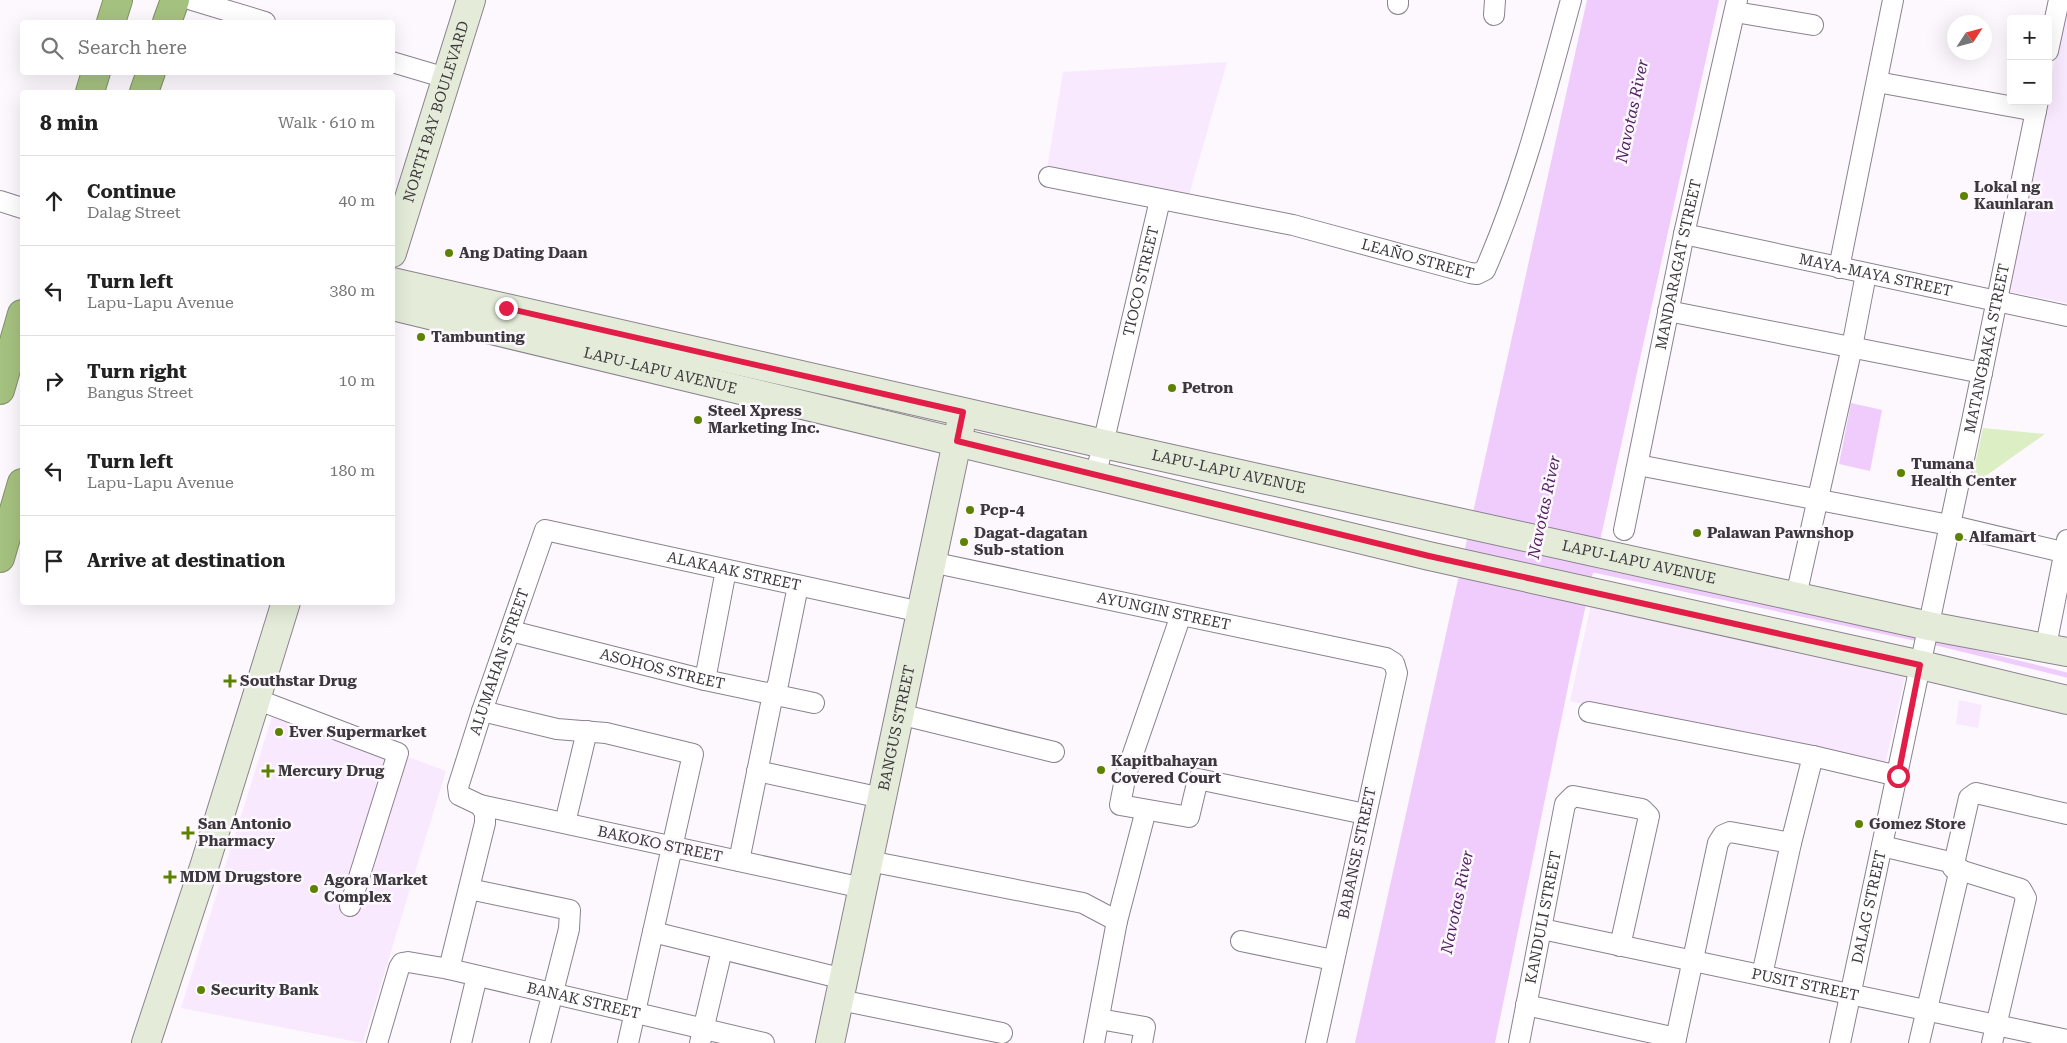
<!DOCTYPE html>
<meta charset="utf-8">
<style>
body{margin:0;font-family:"Roboto Serif",serif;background:#f2f2f2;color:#222}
.controls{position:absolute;right:15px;top:15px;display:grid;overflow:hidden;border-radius:5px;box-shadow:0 5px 20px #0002}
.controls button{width:45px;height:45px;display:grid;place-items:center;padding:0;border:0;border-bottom:1px solid #e0e0e0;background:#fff;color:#222;font:25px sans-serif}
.compass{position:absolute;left:1947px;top:15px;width:45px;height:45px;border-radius:50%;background:#fff;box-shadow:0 5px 20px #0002;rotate:54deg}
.stop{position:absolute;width:15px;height:15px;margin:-11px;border:4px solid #e11d48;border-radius:50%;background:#fff}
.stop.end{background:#e11d48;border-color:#fff;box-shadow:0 1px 5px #0008}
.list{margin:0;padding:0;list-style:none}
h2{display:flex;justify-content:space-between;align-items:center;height:65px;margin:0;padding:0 20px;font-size:21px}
h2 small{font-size:16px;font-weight:400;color:#767676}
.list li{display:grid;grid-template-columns:32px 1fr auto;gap:15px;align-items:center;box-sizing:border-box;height:90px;padding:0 20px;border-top:1px solid #e0e0e0}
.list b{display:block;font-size:19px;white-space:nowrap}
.list p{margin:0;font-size:16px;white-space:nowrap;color:#767676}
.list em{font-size:16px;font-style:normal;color:#767676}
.icon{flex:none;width:28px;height:28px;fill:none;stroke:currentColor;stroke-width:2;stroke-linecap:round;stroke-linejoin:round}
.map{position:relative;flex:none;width:2067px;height:1043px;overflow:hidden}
.search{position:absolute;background:#fff;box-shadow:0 5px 20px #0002;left:20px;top:20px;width:375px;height:55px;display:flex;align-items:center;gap:12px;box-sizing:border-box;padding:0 18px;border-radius:5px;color:#767676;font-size:19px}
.panel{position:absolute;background:#fff;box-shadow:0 5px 20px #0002;left:20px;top:90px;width:375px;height:515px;border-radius:5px}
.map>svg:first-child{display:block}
</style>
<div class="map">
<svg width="2067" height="1043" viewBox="0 0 2067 1043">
<rect width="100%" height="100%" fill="#fcf8fd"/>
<!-- built -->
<g fill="#f9e9fe">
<polygon points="2067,8 2067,303 2005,291 2046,101 2048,101 2048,91"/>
<polygon points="1227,62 1189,195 1047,169 1063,72"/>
<polygon points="1591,604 1906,672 1884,769 1570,701"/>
<polygon points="1959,700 1982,705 1978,728 1956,724"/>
<polygon points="275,707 446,771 363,1043 181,1008"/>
</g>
<!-- green -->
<polygon fill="#dcefc4" points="1983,428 2045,434 1970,487"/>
<!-- water -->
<g fill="#efccfc">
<polygon points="1587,0 1719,0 1570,677 1495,1043 1355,1043"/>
<polygon points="1851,403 1882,410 1870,471 1839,464"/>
</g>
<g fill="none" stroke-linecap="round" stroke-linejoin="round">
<!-- stream -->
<g stroke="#efccfc" stroke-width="5">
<polyline points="1589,569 1914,638"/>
<polyline points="1937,643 2067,675"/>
</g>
<defs>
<g id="street">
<polyline points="192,0 265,22"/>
<polyline points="1398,0 1398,4"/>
<polyline points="1735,12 1813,25"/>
<polyline points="1494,15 1495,0"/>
<polyline points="2048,51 2059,0"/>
<polyline points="392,62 446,78"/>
<polyline points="1877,82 2036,111"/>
<path id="s1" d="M 1049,177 L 1293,225 L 1470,273 L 1477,274 L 1485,270 C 1523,184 1546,91 1571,0"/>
<polyline points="0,201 22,208"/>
<path id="s2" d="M 1684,234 L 2067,316"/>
<polyline points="1839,268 1893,0"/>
<polyline points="1668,311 1982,373"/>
<polyline points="1638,465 1949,525 2067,553"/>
<path id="s3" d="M 1096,474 L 1160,200"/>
<path id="s4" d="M 1624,530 L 1684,234 L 1737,0"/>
<path id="s5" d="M 931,562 L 1386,658 L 1394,663 L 1397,673 L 1316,1043"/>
<polyline points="1796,596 1852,347 1866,274"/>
<polyline points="1181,615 1126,774 1120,805 1189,817 1198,779 1365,814"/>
<path id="s6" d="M 511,631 L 705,680 L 814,703"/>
<polyline points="2046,646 2067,540"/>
<polyline points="705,680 726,570"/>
<polyline points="256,699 398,753 350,906"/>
<polyline points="482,711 557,729 606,733 693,754 628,1043"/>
<polyline points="1589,712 1813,756 1898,776"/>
<polyline points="899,714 1054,752"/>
<polyline points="757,771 882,798"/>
<polyline points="565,823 587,731"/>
<polyline points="1882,846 1954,863"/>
<polyline points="739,861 773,694 778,684 798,586"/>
<polyline points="869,861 1083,903 1117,921"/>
<path id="s7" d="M 863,888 L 480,805 L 459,795 L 458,787 L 482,711 L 545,530 L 921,612"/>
<polyline points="469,889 570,910 569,929 540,1043"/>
<path id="s8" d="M 1542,929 L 2067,1040"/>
<polyline points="653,932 844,979"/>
<polyline points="1241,941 1333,960"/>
<polyline points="449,969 485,823 485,813 480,805"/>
<polyline points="1762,975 1791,843"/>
<polyline points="840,1000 1002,1033"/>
<polyline points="1526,1005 1676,1038"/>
<polyline points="1099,1019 1145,1027 1142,1043"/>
<path id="s9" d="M 377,1043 L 399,968 L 402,963 L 408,962 L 449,969 L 764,1043"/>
<polyline points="461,1043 477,976"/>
<polyline points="700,1043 722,950"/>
<polyline points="1094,1043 1117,921 1146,810"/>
<path id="s10" d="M 1519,1043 L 1565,804 L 1573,796 L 1642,809 L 1649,816 L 1620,946"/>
<polyline points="1675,1043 1718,843 1723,835 1730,832 1791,843 1813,756"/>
<path id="s11" d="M 1840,1043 L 1972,421 L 2038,101"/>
<polyline points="1919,1043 1960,869"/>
<polyline points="1992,1043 2026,898 2021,889 1953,868 1969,798 1976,793 2067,814"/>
</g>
<g id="secondary">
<path id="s12" d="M 392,253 L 471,0"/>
<path id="s13" d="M 392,282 L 1104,444 L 1929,626 L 2067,652"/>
<path id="s14" d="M 392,306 L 1429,556 L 1921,665 L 2067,700"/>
<polyline points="146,1043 205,864 286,602"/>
<path id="s15" d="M 830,1043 L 961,423"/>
</g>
<g id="highway">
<polyline points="111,22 118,0"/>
<polyline points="167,22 175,0"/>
<polyline points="90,92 96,72"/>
<polyline points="144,92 151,72"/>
<polyline points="0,390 22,314"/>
<polyline points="0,558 22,483"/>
</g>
</defs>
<!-- street casing -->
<use href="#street" stroke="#8b828f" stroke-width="22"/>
<!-- secondary casing -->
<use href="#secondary" stroke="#8b828f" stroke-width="30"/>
<!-- highway casing -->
<use href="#highway" stroke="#809168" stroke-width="30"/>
<!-- street -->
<use href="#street" stroke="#fff" stroke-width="20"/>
<!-- secondary -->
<use href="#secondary" stroke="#e4ecd9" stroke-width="28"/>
<!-- highway -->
<use href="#highway" stroke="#a5c17f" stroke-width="28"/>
</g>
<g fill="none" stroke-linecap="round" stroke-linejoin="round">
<!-- route -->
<polyline stroke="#e11d48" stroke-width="6" points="506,308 963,412 957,441 1429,556 1920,665 1898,776"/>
</g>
<!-- markers -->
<g fill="#5d8200" stroke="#fcf8fd" stroke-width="2">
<circle cx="1964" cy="196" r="5"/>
<circle cx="449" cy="253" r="5"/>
<circle cx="421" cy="337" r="5"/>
<circle cx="1172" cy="388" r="5"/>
<circle cx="698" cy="420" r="5"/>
<circle cx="1901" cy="473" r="5"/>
<circle cx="970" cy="510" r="5"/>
<circle cx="1697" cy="533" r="5"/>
<circle cx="1959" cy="537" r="5"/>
<circle cx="964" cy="542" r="5"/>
<path d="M227.5 673.5h5v5h5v5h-5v5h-5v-5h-5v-5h5z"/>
<circle cx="279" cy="732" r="5"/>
<circle cx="1101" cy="770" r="5"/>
<path d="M265.5 763.5h5v5h5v5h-5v5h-5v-5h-5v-5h5z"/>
<circle cx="1859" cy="824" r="5"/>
<path d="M185.5 825.5h5v5h5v5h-5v5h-5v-5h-5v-5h5z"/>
<path d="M167.5 869.5h5v5h5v5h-5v5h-5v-5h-5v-5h5z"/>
<circle cx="314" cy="889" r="5"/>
<circle cx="201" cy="990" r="5"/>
</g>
<g text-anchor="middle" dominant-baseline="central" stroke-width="5" stroke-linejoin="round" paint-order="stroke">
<!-- street labels -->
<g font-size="15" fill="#3c383d" stroke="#fcf8fd">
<text stroke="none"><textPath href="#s12" startOffset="148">NORTH BAY BOULEVARD</textPath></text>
<text stroke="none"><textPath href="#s1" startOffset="378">LEAÑO STREET</textPath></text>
<text stroke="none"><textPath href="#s4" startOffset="271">MANDARAGAT STREET</textPath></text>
<text stroke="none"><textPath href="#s2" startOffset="196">MAYA-MAYA STREET</textPath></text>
<text stroke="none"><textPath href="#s3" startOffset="198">TIOCO STREET</textPath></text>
<text stroke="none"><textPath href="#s11" startOffset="710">MATANGBAKA STREET</textPath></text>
<text stroke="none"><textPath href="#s14" startOffset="276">LAPU-LAPU AVENUE</textPath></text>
<text stroke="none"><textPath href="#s13" startOffset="858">LAPU-LAPU AVENUE</textPath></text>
<text stroke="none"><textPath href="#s13" startOffset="1278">LAPU-LAPU AVENUE</textPath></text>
<text stroke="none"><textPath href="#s7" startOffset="888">ALAKAAK STREET</textPath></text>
<text stroke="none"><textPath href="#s5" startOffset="238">AYUNGIN STREET</textPath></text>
<text stroke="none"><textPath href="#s7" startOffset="555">ALUMAHAN STREET</textPath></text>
<text stroke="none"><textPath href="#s6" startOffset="156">ASOHOS STREET</textPath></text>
<text stroke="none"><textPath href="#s15" startOffset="322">BANGUS STREET</textPath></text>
<text transform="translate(660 844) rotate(12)">BAKOKO STREET</text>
<text transform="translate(1357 853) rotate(-78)">BABANSE STREET</text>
<text stroke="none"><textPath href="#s11" startOffset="139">DALAG STREET</textPath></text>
<text stroke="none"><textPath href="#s10" startOffset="128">KANDULI STREET</textPath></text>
<text stroke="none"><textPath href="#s8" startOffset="269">PUSIT STREET</textPath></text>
<text stroke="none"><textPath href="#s9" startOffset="270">BANAK STREET</textPath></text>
</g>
<!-- poi labels -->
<g font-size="15" font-weight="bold" fill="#3c383d" stroke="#fcf8fd" text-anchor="start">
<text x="1974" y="187">Lokal ng<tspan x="1974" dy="17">Kaunlaran</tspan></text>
<text x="459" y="253">Ang Dating Daan</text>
<text x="431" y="337">Tambunting</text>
<text x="1182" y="388">Petron</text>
<text x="708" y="411">Steel Xpress<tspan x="708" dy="17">Marketing Inc.</tspan></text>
<text x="1911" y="464">Tumana<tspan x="1911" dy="17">Health Center</tspan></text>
<text x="980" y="510">Pcp-4</text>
<text x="974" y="533">Dagat-dagatan<tspan x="974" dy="17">Sub-station</tspan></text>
<text x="1707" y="533">Palawan Pawnshop</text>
<text x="1969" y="537">Alfamart</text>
<text x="240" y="681">Southstar Drug</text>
<text x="289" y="732">Ever Supermarket</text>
<text x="1111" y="761">Kapitbahayan<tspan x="1111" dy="17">Covered Court</tspan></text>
<text x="278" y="771">Mercury Drug</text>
<text x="198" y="824">San Antonio<tspan x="198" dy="17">Pharmacy</tspan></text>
<text x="1869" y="824">Gomez Store</text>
<text x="180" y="877">MDM Drugstore</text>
<text x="324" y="880">Agora Market<tspan x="324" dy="17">Complex</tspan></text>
<text x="211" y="990">Security Bank</text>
</g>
<!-- water labels -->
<g font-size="16" font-style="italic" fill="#521e62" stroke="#fcf8fd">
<text transform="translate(1632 111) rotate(-78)">Navotas River</text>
<text transform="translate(1544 507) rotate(-78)">Navotas River</text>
<text transform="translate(1457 902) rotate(-78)">Navotas River</text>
</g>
</g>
</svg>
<div class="controls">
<button>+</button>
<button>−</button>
</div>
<svg class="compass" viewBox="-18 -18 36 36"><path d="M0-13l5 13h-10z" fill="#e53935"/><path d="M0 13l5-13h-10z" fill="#767676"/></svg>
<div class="stop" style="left:1898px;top:776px"></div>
<div class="stop end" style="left:506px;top:308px"></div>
<div class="search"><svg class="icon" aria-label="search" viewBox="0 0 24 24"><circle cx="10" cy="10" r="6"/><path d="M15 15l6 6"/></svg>Search here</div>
<section class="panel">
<h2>8 min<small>Walk · 610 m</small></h2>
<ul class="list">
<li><svg class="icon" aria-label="ahead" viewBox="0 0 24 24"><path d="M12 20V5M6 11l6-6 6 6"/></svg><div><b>Continue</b><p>Dalag Street</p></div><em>40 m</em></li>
<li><svg class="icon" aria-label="left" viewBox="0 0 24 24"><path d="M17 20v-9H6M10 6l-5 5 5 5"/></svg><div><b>Turn left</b><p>Lapu-Lapu Avenue</p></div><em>380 m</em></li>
<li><svg class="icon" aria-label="right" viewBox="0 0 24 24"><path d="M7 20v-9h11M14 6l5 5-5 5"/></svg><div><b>Turn right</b><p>Bangus Street</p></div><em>10 m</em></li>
<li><svg class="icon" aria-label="left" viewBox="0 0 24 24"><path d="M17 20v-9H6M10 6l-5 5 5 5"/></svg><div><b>Turn left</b><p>Lapu-Lapu Avenue</p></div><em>180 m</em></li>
<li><svg class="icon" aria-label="arrive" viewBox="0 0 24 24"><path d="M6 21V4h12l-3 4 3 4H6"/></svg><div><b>Arrive at destination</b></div></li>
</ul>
</section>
</div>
